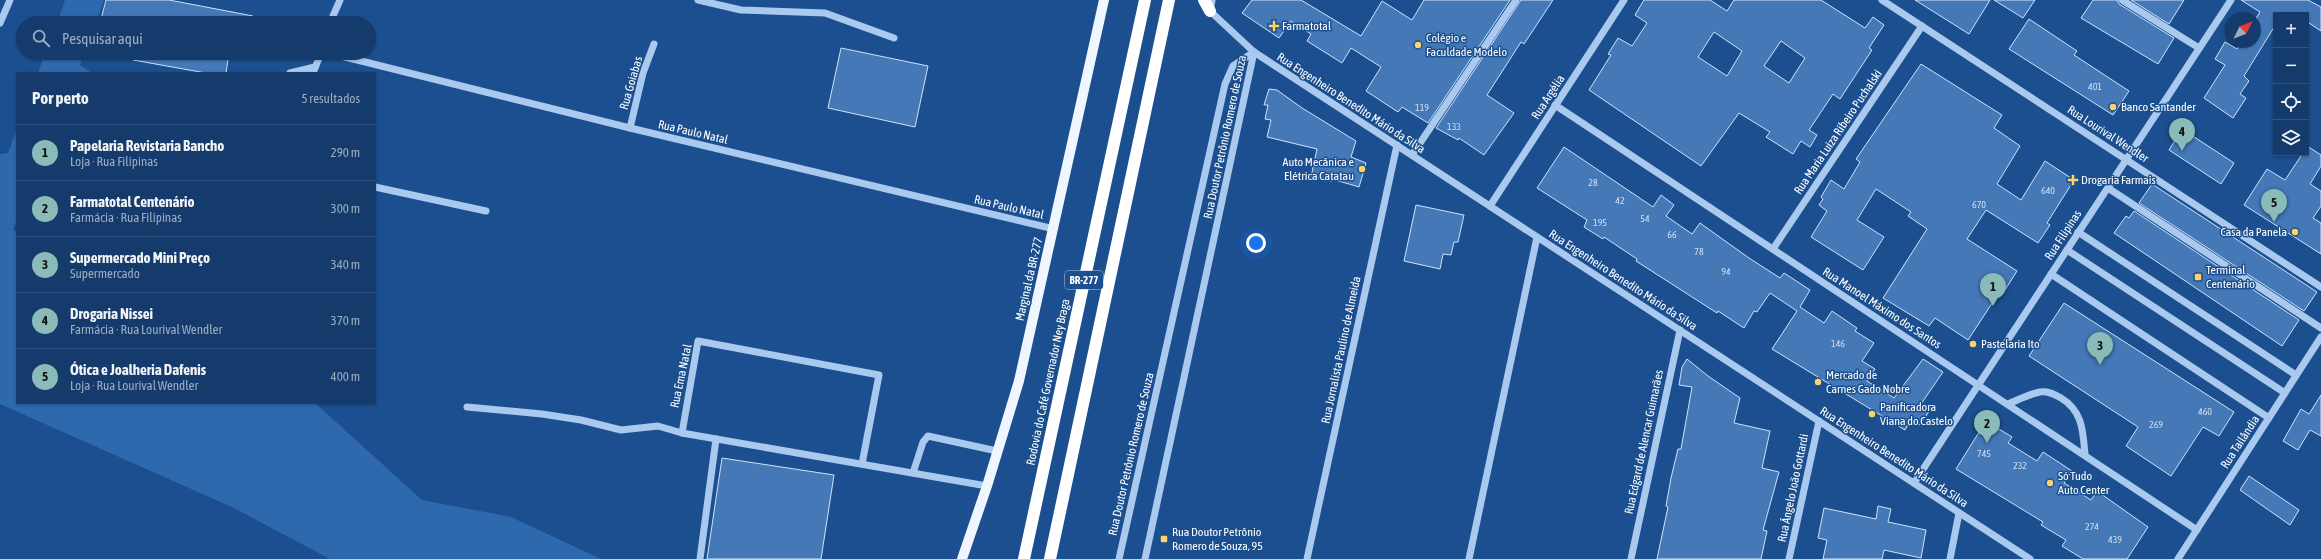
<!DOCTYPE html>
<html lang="pt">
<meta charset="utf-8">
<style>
body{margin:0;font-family:"Asap Condensed",sans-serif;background:#214673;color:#f1f3f6}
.controls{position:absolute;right:12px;top:12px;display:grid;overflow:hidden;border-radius:0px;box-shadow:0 1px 3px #0004}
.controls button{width:36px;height:36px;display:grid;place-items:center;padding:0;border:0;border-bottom:1px solid #33557e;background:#143b6b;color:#f1f3f6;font:20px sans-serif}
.compass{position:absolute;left:2225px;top:12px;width:36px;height:36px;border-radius:50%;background:#143b6b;box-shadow:0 1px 3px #0004;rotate:48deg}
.you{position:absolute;left:1256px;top:243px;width:14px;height:14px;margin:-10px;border:3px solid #fff;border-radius:50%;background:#1a73e8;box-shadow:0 0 0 6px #1a73e833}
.badge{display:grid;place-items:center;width:26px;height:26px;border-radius:50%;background:#8bbbb9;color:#111;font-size:13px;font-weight:700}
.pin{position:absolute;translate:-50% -33px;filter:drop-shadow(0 1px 2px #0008)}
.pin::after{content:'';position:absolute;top:21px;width:14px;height:12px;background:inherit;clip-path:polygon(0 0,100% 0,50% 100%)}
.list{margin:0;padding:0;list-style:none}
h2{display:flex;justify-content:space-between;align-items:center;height:52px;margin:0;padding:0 16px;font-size:17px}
h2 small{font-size:13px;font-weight:400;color:#9dadc1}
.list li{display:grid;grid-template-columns:26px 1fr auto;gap:12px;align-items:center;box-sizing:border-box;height:56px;padding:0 16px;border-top:1px solid #33557e}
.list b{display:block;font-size:15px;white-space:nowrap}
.list p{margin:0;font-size:13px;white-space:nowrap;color:#9dadc1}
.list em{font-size:13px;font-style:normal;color:#9dadc1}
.icon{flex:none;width:22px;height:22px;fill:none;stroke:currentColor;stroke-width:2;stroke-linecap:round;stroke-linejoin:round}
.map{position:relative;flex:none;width:2321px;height:559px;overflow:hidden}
.search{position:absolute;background:#143b6b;box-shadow:0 1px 3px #0004;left:16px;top:16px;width:360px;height:44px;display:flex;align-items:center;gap:10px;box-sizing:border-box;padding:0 14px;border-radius:22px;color:#9dadc1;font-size:15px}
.panel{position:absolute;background:#143b6b;box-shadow:0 1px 3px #0004;left:16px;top:72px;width:360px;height:332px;border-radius:0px}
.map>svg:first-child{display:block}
</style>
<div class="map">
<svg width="2321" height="559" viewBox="0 0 2321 559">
<rect width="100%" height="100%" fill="#1b4f8f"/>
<!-- green -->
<g fill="#2e69ad">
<polygon points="65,0 104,0 96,23 57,23"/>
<polygon points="45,53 84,53 80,65 92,73 38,73"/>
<polygon points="17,128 17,221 13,230 17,232 17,403 315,403 422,500 511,517 601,559 330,559 234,508 0,404 0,154 8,153"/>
</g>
<!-- building -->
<g fill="#4478b7" stroke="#cfe3fa" fill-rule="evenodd">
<polygon points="106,0 169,0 253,16 252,23 100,23"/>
<polygon points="1252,0 1301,0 1361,36 1382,1 1412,20 1424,0 1510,0 1428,123 1402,107 1398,112 1366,91 1381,67 1351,48 1342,63 1307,41 1311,34 1291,21 1279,38 1242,13"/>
<polygon points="1521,0 1553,0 1524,44 1521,42 1487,95 1514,113 1484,155 1459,138 1458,140 1436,128"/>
<path d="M 1644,0 L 1710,0 L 1727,11 L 1734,0 L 1821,0 L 1865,28 L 1873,17 L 1884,25 L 1869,48 L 1872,50 L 1840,99 L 1833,94 L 1809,130 L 1817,135 L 1810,147 L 1801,141 L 1793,154 L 1766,137 L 1770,132 L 1739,113 L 1701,166 L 1589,90 L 1611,55 L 1608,54 L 1618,38 L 1632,46 L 1647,23 L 1635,15 ZM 1714,32 L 1742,51 L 1727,76 L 1698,57 ZM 1781,41 L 1805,58 L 1789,83 L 1764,66 Z"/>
<polygon points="1915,0 1990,0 1969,34"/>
<polygon points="1994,0 2035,0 2023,18"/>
<polygon points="2093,0 2117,0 2119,4 2174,38 2158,64 2081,18"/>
<polygon points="2131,0 2184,0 2169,24"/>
<polygon points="2241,0 2308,0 2321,7 2321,31 2306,21 2306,15 2276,15 2276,24 2244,76 2249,81 2240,94 2246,98 2233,118 2204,98 2225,65 2215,59 2225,42 2237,49 2242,42 2255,42 2255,20 2260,12"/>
<polygon points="2029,19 2077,51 2074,55 2129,91 2113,115 2009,49"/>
<polygon points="841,48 928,66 915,127 828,108"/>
<polygon points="133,53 229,53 226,73 206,73 133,60"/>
<polygon points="1921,64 2002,115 1994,128 2020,146 1997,184 2021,200 2045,161 2074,180 2047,223 2050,225 2038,243 1986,210 1967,239 2017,271 2005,290 2002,288 1968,340 1935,318 1929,326 1883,298 1927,229 1908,216 1911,212 1876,189 1857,220 1884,237 1863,270 1811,237 1827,211 1819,205 1823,199 1821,197 1831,180 1844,189 1860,162 1856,159"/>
<polygon points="1269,89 1277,90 1302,108 1356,141 1351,157 1366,163 1359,187 1332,179 1332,181 1311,177 1317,149 1267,137 1271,120 1265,119 1268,105 1264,105"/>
<polygon points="2182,129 2234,163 2221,184 2169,150"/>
<polygon points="2307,146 2321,155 2321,166 2310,184 2321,191 2321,206 2313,218 2321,223 2321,254 2244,205 2267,169 2285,180 2303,153 2306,153"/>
<polygon points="1564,147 1653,207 1661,195 1674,205 1666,216 1692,234 1700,223 1749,258 1780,278 1784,273 1810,290 1800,307 1824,323 1832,311 1857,328 1855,331 1874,343 1862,361 1875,369 1867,381 1894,398 1923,359 1943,372 1921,404 1930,410 1920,425 1911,419 1905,430 1772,349 1797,311 1770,293 1757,312 1754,311 1744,328 1718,311 1717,313 1636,261 1637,259 1604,237 1603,239 1584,227 1587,220 1537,188"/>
<polygon points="2152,184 2317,292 2304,311 2139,203"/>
<polygon points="1416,205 1464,215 1458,242 1454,242 1451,255 1443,254 1440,269 1404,261"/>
<polygon points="2134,211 2299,320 2282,346 2114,233 2126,216 2129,218"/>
<polygon points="2064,303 2234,412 2219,436 2203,427 2171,476 2126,446 2138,427 2029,356"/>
<polygon points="1687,359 1708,376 1740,398 1734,423 1770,431 1762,468 1779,472 1763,530 1767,531 1761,559 1657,559 1668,507 1666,506 1671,478 1678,449 1681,449 1692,387 1679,385 1682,367"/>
<polygon points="2321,395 2321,436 2310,430 2298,450 2283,441 2301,409 2309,414"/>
<polygon points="1986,421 2012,437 2008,443 2037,461 2043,452 2072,471 2064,483 2091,500 2097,491 2148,527 2127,559 2083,559 2062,546 2066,540 2041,525 2043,522 1956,469"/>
<polygon points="722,458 834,475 821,559 707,559"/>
<polygon points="2249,476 2299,510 2290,525 2240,490"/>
<polygon points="1878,506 1891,509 1888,522 1926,530 1921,558 1884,550 1882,559 1823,559 1827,540 1818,538 1824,508 1876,519"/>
</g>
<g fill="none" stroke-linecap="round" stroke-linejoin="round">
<!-- minor -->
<g stroke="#a9c9ee" stroke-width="7">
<polyline points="698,0 741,10 825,13 894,38"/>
<polyline points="1212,0 1210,11 1254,52 2030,559"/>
<polyline points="1882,0 2321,287"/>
<polyline points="2122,0 2199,48"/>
<polyline points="0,23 10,0"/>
<polyline points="330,23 340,0"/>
<polyline points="329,53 630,128 1054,229"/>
<polyline points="290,73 315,67"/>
<polyline points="313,73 321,53"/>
<polyline points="1555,105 2197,530"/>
<polyline points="630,128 643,73 654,44"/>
<polyline points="1412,155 1516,0"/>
<polyline points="375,187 486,211"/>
<polyline points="2108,188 2321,328"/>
<polyline points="1490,206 1624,0"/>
<polyline points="2078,232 2296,375"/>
<polyline points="1773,249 1922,26"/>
<polyline points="2067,250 2285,393"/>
<polyline points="2051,274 2269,418"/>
<path d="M 2008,404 C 2018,400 2029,394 2040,392 C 2048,391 2054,394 2061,398 C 2083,411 2083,432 2085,455"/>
<polyline points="467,407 542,414 581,420 621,430 658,426 682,433 987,486"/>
<polyline points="682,433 698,341 879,375 862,464"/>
<polyline points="913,473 923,442 928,436 997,451"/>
<polyline points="1914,483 2231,0"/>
<polyline points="700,559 716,439"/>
<polyline points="1119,559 1225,84 1233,66 1254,52"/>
<polyline points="1145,559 1254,52"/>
<polyline points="1307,559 1397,145"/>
<polyline points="1469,559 1537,237"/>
<polyline points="1631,559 1680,330"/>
<polyline points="1789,559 1819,421"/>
<polyline points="1950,559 1959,513"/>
<polyline points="2178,559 2321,337"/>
</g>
<!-- major -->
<polyline stroke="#f0f6ff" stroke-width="10" points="962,559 987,486 1019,381 1104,0"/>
<!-- highway -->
<g stroke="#fff" stroke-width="12">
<polyline points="1204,0 1210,11"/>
<polyline points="1024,559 1145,0"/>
<polyline points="1050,559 1169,0"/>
</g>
</g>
<!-- markers -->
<g fill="#ffd166" stroke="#1b4f8f" stroke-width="1.5">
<path d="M1272 20h4v4h4v4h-4v4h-4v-4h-4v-4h4z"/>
<circle cx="1418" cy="45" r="4"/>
<circle cx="2113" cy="107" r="4"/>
<circle cx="1362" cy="169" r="4"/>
<path d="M2071 174h4v4h4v4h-4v4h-4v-4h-4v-4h4z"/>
<circle cx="2295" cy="232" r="4"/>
<rect x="2194" y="273" width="8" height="8" rx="2"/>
<circle cx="1973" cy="344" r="4"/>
<circle cx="1818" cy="382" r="4"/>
<circle cx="1872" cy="414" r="4"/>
<circle cx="2050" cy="483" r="4"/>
<rect x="1160" y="535" width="8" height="8" rx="2"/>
</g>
<g text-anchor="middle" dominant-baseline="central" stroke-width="3" stroke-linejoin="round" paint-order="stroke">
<!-- number labels -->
<g font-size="10" fill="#d0dded">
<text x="2095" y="86">401</text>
<text x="1422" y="107">119</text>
<text x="1454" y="126">133</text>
<text x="1593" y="182">28</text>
<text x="2048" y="190">640</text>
<text x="1620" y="200">42</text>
<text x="1979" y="204">670</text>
<text x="1645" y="218">54</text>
<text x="1600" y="222">195</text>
<text x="1672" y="234">66</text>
<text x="1699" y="251">78</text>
<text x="1726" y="271">94</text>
<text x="1838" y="343">146</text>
<text x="2205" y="411">460</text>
<text x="2156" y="424">269</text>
<text x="1984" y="453">745</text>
<text x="2020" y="465">232</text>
<text x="2092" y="526">274</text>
<text x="2115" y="539">439</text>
</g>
<!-- shield labels -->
<rect fill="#1b4f8f" stroke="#bbcadd" stroke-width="1" x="1065" y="271" width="38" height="18" rx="3"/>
<g font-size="11" font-weight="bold" fill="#fff">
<text x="1084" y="280">BR-277</text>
</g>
<!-- poi labels -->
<g font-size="12" fill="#fff" stroke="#1b4f8f" text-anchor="start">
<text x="1282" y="26">Farmatotal</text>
<text x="1426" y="38">Colégio e<tspan x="1426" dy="14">Faculdade Modelo</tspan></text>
<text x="2121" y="107">Banco Santander</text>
<text x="1354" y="162" text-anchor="end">Auto Mecânica e<tspan x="1354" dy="14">Elétrica Catatau</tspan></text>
<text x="2081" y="180">Drogaria Farmais</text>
<text x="2287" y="232" text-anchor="end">Casa da Panela</text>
<text x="2206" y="270">Terminal<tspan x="2206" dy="14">Centenário</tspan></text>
<text x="1981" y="344">Pastelaria Ito</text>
<text x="1826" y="375">Mercado de<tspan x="1826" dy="14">Carnes Gado Nobre</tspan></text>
<text x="1880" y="407">Panificadora<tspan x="1880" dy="14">Viana do Castelo</tspan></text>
<text x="2058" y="476">Só Tudo<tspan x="2058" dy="14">Auto Center</tspan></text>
<text x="1172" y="532">Rua Doutor Petrônio<tspan x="1172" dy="14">Romero de Souza, 95</tspan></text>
</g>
<!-- street labels -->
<g font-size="12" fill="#fff" stroke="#1b4f8f">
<text transform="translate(631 83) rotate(-74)">Rua Goiabas</text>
<text transform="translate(1548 97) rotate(-57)">Rua Argélia</text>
<text transform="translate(1351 103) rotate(33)">Rua Engenheiro Benedito Mário da Silva</text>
<text transform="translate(693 132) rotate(13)">Rua Paulo Natal</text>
<text transform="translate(1838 132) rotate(-56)">Rua Maria Luiza Ribeiro Puchalski</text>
<text transform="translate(2108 134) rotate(33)">Rua Lourival Wendler</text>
<text transform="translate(1225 137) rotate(-78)">Rua Doutor Petrônio Romero de Souza</text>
<text transform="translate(1009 207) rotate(13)">Rua Paulo Natal</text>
<text transform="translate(2063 235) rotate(-57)">Rua Filipinas</text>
<text transform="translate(1029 279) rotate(-77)">Marginal da BR-277</text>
<text transform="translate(1623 280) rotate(33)">Rua Engenheiro Benedito Mário da Silva</text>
<text transform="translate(1882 308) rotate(33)">Rua Manoel Máximo dos Santos</text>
<text transform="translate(1341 350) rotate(-78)">Rua Jornalista Paulino de Almeida</text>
<text transform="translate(681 376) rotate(-78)">Rua Ema Natal</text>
<text transform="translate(1048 382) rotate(-78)">Rodovia do Café Governador Ney Braga</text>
<text transform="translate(1644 442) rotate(-78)">Rua Edgard de Alencar Guimarães</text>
<text transform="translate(2240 442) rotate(-57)">Rua Tailândia</text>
<text transform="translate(1131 454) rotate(-77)">Rua Doutor Petrônio Romero de Souza</text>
<text transform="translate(1894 457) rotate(33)">Rua Engenheiro Benedito Mário da Silva</text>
<text transform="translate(1793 488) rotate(-78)">Rua Ângelo João Gottardi</text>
</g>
</g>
</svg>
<div class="controls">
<button>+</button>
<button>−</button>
<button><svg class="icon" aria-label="locate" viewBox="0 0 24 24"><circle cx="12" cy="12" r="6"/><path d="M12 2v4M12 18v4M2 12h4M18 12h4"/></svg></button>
<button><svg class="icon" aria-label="layers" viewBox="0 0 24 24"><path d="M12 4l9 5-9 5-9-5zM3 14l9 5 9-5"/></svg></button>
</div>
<svg class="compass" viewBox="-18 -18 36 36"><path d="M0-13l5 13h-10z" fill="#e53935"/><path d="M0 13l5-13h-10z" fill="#9dadc1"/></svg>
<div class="you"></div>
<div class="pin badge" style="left:1993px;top:306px">1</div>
<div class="pin badge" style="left:1987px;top:443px">2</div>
<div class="pin badge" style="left:2100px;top:365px">3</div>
<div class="pin badge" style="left:2182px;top:151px">4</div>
<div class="pin badge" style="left:2274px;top:222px">5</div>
<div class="search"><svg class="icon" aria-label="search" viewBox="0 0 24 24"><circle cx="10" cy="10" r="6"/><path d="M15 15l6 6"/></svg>Pesquisar aqui</div>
<section class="panel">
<h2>Por perto<small>5 resultados</small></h2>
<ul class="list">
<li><span class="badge">1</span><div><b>Papelaria Revistaria Bancho</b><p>Loja · Rua Filipinas</p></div><em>290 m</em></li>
<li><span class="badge">2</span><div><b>Farmatotal Centenário</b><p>Farmácia · Rua Filipinas</p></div><em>300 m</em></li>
<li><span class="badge">3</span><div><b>Supermercado Mini Preço</b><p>Supermercado</p></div><em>340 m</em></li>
<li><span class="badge">4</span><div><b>Drogaria Nissei</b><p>Farmácia · Rua Lourival Wendler</p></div><em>370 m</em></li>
<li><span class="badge">5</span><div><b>Ótica e Joalheria Dafenis</b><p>Loja · Rua Lourival Wendler</p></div><em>400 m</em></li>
</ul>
</section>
</div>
